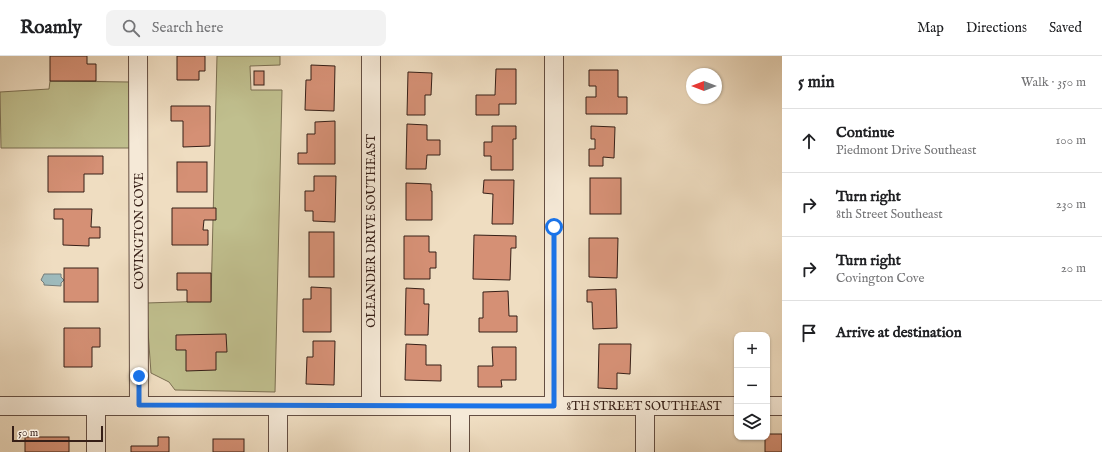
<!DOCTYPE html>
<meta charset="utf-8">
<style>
body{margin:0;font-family:"IM FELL English",serif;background:#f2f2f2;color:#202124}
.controls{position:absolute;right:12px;bottom:12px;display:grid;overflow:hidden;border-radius:8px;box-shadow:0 1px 3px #0004}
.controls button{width:36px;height:36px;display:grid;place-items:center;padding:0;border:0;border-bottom:1px solid #e0e0e0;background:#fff;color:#202124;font:20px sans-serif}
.compass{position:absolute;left:686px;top:12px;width:36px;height:36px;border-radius:50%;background:#fff;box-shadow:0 1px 3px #0004;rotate:270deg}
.scale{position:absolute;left:12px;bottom:10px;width:91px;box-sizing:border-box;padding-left:4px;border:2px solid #361f17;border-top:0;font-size:11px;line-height:14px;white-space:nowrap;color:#361f17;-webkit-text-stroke:3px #f5e9d7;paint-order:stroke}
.stop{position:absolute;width:12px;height:12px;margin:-9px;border:3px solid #1a73e8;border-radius:50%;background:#fff}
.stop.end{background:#1a73e8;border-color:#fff;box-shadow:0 1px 4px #0008}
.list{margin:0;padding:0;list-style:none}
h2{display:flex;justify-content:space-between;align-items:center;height:52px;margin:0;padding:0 16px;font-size:17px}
h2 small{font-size:13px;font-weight:400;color:#757577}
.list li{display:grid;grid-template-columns:26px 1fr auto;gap:12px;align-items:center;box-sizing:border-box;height:64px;padding:0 16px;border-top:1px solid #e0e0e0}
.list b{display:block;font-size:15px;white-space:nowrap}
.list p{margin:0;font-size:13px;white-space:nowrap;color:#757577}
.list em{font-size:13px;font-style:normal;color:#757577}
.icon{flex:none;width:22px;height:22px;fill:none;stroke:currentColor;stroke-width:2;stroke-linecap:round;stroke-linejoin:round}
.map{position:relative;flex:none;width:782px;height:396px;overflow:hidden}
header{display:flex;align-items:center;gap:24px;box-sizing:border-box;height:56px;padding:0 20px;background:#fff;border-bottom:1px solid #e0e0e0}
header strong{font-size:19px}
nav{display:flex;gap:22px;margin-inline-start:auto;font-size:14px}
.search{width:280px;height:36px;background:#f2f2f2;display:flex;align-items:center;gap:10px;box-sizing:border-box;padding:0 14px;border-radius:8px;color:#757577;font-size:15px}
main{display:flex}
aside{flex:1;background:#fff}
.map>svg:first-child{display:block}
</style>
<header>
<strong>Roamly</strong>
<div class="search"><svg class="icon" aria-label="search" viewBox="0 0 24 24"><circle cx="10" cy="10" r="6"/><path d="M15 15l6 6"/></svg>Search here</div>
<nav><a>Map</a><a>Directions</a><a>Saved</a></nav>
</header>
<main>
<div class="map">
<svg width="782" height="396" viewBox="0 0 782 396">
<rect width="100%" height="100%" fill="#efddc1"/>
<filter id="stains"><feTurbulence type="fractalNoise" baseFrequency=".005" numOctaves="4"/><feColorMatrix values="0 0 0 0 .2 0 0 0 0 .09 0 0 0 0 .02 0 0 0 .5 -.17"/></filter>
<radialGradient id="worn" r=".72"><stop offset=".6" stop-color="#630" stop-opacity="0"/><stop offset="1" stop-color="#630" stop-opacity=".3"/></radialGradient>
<!-- green -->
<g fill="#c0bf8e" stroke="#7b6f52">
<polygon points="217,0 280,0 280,9 250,10 251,34 282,34 275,336 175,334 169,326 151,317 146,247 211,245"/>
<polygon points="50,25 130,26 132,92 1,92 0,36 49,33"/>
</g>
<!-- water -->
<polygon fill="#9dbabc" stroke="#747c7a" points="44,218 61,218 61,221 64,224 61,227 61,230 44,229 44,227 41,224"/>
<!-- building -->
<g fill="#d59075" stroke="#361f17">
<polygon points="50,0 87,0 87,8 96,8 96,25 50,25"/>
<polygon points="177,0 205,0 205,15 199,15 199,24 177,24"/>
<polygon points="311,9 335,10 334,55 305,54 306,24 311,24"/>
<polygon points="496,13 516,13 516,48 499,48 499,59 476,59 476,39 495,39"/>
<polygon points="589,14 618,14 618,41 627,41 627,58 586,58 586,41 596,41 596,30 589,30"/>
<rect x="254" y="15" width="10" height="14"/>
<polygon points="408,16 432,17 431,39 425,39 425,59 407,59"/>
<polygon points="171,50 210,50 210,90 183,91 183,65 171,65"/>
<polygon points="335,65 335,108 298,108 298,97 307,97 307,78 315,78 315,66"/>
<polygon points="407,68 427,69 427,84 440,84 440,99 427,99 426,113 406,113"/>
<polygon points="492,70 516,70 516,83 513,83 513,114 491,114 491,100 484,100 484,86 492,86"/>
<polygon points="591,70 615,71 614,102 603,101 603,110 589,110 589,93 595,93 595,83 591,83"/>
<polygon points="48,100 103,100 103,118 84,118 84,136 48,136"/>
<rect x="177" y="106" width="30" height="30"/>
<polygon points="314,120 336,120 335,166 313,165 313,155 305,155 305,135 314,135"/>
<rect x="590" y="122" width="31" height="36"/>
<polygon points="484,124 514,124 513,168 492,168 493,138 483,137"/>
<polygon points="406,127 431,128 431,135 432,135 432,164 406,164"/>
<polygon points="172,152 216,152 216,164 204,164 203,174 208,174 208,189 172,189"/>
<polygon points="54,153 92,153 91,171 100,171 100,182 89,182 89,190 63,189 63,163 54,163"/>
<rect x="309" y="176" width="25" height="45"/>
<polygon points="474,179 516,180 516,192 511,192 510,224 473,223"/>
<polygon points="404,180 429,180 429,196 436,196 436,212 430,212 430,223 404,223"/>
<polygon points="589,182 618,182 617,222 589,221"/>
<rect x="64" y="212" width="34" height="34"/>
<polygon points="177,217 211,217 211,246 187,246 187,234 177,234"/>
<polygon points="311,231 331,232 331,276 303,276 303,243 311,243"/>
<polygon points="406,232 424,233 424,248 429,248 428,279 405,279"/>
<polygon points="616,233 617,272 593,273 592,246 587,246 587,234"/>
<polygon points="508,235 509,260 517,260 517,276 479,276 479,262 483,262 483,236"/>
<polygon points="64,272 100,272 100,291 92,291 92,311 64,311"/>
<polygon points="226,278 227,296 216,296 216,314 186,315 186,294 176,294 176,279"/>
<polygon points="313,285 335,285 334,329 306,328 307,301 313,301"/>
<polygon points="406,288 426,289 426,309 441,309 441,325 405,324"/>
<polygon points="599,288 631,288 630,318 617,317 617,333 598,332"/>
<polygon points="492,291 516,291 516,324 501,324 502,331 478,331 478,310 493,310"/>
<polygon points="767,378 782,378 782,396 765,396 765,381 767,381"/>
<rect x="25" y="381" width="44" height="15"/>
<polygon points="158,381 169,381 169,396 131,396 131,390 158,390"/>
<rect x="213" y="383" width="31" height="13"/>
</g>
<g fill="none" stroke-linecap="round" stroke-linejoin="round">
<defs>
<g id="minor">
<polyline points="138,0 139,349"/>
<polyline points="554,0 554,350"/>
<polyline points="0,350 737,350"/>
<polyline points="278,350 278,396"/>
<polyline points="371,350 371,0"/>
<polyline points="460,350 460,396"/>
<polyline points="645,350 645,396"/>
<polyline points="767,350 782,350"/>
<polyline points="96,396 96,350"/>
</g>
</defs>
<!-- minor casing -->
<use href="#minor" stroke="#644e42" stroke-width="20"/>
<!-- minor -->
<use href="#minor" stroke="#f5e9d7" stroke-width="18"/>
</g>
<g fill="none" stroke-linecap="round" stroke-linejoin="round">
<!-- route -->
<polyline stroke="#1a73e8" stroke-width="5" points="139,320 139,349 554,350 554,171"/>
</g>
<g text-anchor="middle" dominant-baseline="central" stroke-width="3" stroke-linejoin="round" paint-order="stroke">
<!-- street labels -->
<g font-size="12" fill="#361f17" stroke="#f5e9d7">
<text transform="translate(139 175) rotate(-90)">COVINGTON COVE</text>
<text transform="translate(371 175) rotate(-90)">OLEANDER DRIVE SOUTHEAST</text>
<text x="644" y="350">8TH STREET SOUTHEAST</text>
</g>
</g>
<rect width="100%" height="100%" filter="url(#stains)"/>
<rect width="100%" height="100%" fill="url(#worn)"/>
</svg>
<div class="controls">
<button>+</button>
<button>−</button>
<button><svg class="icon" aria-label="layers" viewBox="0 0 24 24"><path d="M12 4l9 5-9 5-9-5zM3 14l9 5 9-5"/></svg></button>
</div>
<svg class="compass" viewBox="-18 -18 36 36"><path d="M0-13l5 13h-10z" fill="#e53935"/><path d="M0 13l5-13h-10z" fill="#757577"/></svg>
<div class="scale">50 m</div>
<div class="stop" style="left:554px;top:171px"></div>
<div class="stop end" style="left:139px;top:320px"></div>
</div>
<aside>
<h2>5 min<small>Walk · 350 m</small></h2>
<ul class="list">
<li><svg class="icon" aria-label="ahead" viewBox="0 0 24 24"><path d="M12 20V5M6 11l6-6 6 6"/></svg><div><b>Continue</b><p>Piedmont Drive Southeast</p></div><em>100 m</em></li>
<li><svg class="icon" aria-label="right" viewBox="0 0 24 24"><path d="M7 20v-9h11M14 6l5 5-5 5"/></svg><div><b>Turn right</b><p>8th Street Southeast</p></div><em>230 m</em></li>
<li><svg class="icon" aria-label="right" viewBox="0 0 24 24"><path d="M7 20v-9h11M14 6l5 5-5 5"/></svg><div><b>Turn right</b><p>Covington Cove</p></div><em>20 m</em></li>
<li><svg class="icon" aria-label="arrive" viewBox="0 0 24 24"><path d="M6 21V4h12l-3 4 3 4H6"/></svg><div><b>Arrive at destination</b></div></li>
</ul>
</aside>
</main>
